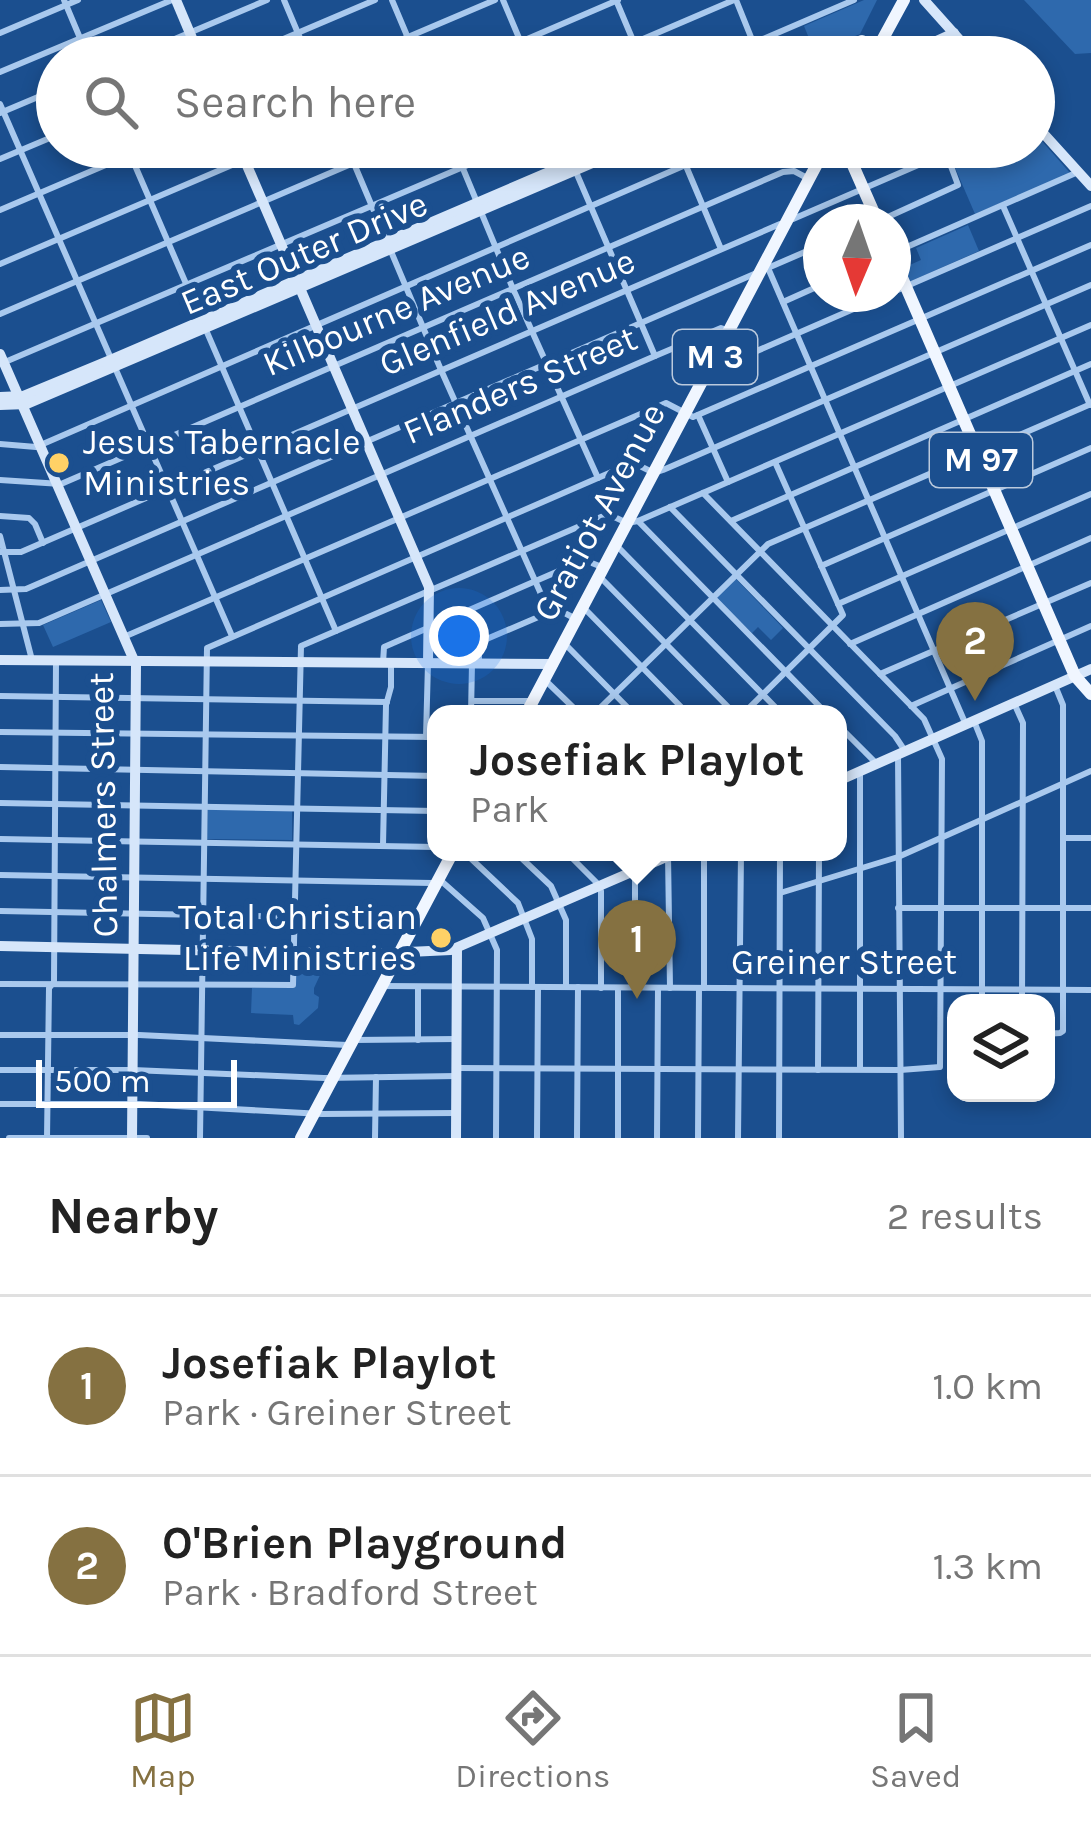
<!DOCTYPE html>
<meta charset="utf-8">
<style>
body{margin:0;font-family:Karla,sans-serif;background:#f6f6f6;color:#222}
.controls{position:absolute;right:36px;bottom:36px;display:grid;overflow:hidden;border-radius:24px;box-shadow:0 6px 18px #0003}
.controls button{width:108px;height:108px;display:grid;place-items:center;padding:0;border:0;border-bottom:3px solid #e0e0e0;background:#fff;color:#222;font:60px sans-serif}
.compass{position:absolute;left:803px;top:204px;width:108px;height:108px;border-radius:50%;background:#fff;box-shadow:0 6px 18px #0003;rotate:182deg}
.scale{position:absolute;left:36px;bottom:30px;width:201px;box-sizing:border-box;padding-left:12px;border:6px solid #fff;border-top:0;font-size:33px;line-height:42px;white-space:nowrap;color:#fff;-webkit-text-stroke:9px #1b4f8f;paint-order:stroke}
.you{position:absolute;left:459px;top:636px;width:42px;height:42px;margin:-30px;border:9px solid #fff;border-radius:50%;background:#1a73e8;box-shadow:0 0 0 18px #1a73e833}
.badge{display:grid;place-items:center;width:78px;height:78px;border-radius:50%;background:#857141;color:#fff;font-size:39px;font-weight:700}
.pin{position:absolute;translate:-50% -99px;filter:drop-shadow(0 3px 6px #0008)}
.pin::after{content:'';position:absolute;top:63px;width:42px;height:36px;background:inherit;clip-path:polygon(0 0,100% 0,50% 100%)}
.popup{position:absolute;left:427px;top:705px;width:420px;height:156px;box-sizing:border-box;display:grid;place-content:center;border-radius:24px;background:#fff;filter:drop-shadow(0 3px 9px #0005);font-size:39px;white-space:nowrap;color:#767676}
.popup b{font-size:45px;color:#222}
.popup::after{content:'';position:absolute;left:50%;top:100%;margin-left:-24px;border:24px solid transparent;border-top-color:#fff}
.list{margin:0;padding:0;list-style:none}
h2{display:flex;justify-content:space-between;align-items:center;height:156px;margin:0;padding:0 48px;font-size:51px}
h2 small{font-size:39px;font-weight:400;color:#767676}
.list li{display:grid;grid-template-columns:78px 1fr auto;gap:36px;align-items:center;box-sizing:border-box;height:180px;padding:0 48px;border-top:3px solid #e0e0e0}
.list b{display:block;font-size:45px;white-space:nowrap}
.list p{margin:0;font-size:39px;white-space:nowrap;color:#767676}
.list em{font-size:39px;font-style:normal;color:#767676}
.icon{flex:none;width:66px;height:66px;fill:none;stroke:currentColor;stroke-width:2;stroke-linecap:round;stroke-linejoin:round}
.map{position:relative;flex:none;width:1091px;height:1138px;overflow:hidden}
.search{position:absolute;background:#fff;box-shadow:0 6px 18px #0003;left:36px;right:36px;top:36px;height:132px;display:flex;align-items:center;gap:30px;box-sizing:border-box;padding:0 42px;border-radius:66px;color:#767676;font-size:45px}
.sheet{height:516px;background:#fff}
nav{display:flex;justify-content:space-around;align-items:center;box-sizing:border-box;height:168px;border-top:3px solid #e0e0e0;background:#fff;font-size:33px;color:#767676}
nav a{display:grid;justify-items:center;gap:6px}
nav .on{color:#857141}
.map>svg:first-child{display:block}
</style>
<div class="map">
<svg width="1091" height="1138" viewBox="0 0 1091 1138">
<rect width="100%" height="100%" fill="#1b4f8f"/>
<!-- green -->
<g fill="#2e69ad">
<polygon points="864,0 877,0 860,34 815,53 804,26"/>
<polygon points="1024,0 1091,0 1091,53 1075,54"/>
<polygon points="1034,132 1070,173 975,214 950,156 971,147 1034,147"/>
<polygon points="968,225 979,251 909,282 903,268 921,260 916,248"/>
<polygon points="736,579 783,628 771,640 758,627 752,633 716,598"/>
<polygon points="101,600 111,622 53,647 43,625"/>
<polygon points="208,809 292,811 292,840 207,839"/>
<polygon points="296,970 322,971 314,988 314,994 319,997 318,1008 299,1025 294,1024 293,1015 251,1013 252,988 295,988"/>
</g>
<g fill="none" stroke-linecap="round" stroke-linejoin="round">
<!-- street -->
<g stroke="#a9c9ee" stroke-width="6">
<polyline points="64,0 88,57"/>
<polyline points="284,0 308,57"/>
<polyline points="392,0 416,57"/>
<polyline points="503,0 527,57"/>
<polyline points="616,0 640,57"/>
<polyline points="736,0 759,57"/>
<polyline points="0,33 78,0"/>
<polyline points="132,57 267,0"/>
<polyline points="241,57 375,0"/>
<polyline points="361,57 495,0"/>
<polyline points="485,57 618,0"/>
<polyline points="601,57 734,0"/>
<polyline points="721,57 854,0"/>
<polyline points="0,72 172,0"/>
<polyline points="0,104 232,636"/>
<polyline points="0,113 57,89"/>
<polyline points="127,147 336,631"/>
<polyline points="347,147 441,370 549,612"/>
<polyline points="454,147 513,289 598,478"/>
<polyline points="678,147 721,249"/>
<polyline points="847,157 871,147"/>
<polyline points="0,159 57,135"/>
<polyline points="576,172 655,356"/>
<polyline points="1003,206 1090,405"/>
<polyline points="0,210 148,147"/>
<polyline points="793,219 960,147"/>
<polyline points="879,221 958,185 946,153"/>
<polyline points="893,253 1078,172"/>
<polyline points="0,264 274,147"/>
<polyline points="768,268 966,725"/>
<polyline points="893,292 1091,206"/>
<polyline points="783,302 821,285"/>
<polyline points="0,314 391,147"/>
<polyline points="721,347 743,357 888,294"/>
<polyline points="5,362 510,147"/>
<polyline points="698,415 728,482"/>
<polyline points="0,444 36,447 727,147"/>
<polyline points="0,480 61,484 783,172 794,171 809,179"/>
<polyline points="670,507 895,736 905,751"/>
<polyline points="0,516 29,518 35,524 43,543"/>
<polyline points="638,521 827,714"/>
<polyline points="731,521 1091,364"/>
<polyline points="0,536 32,660"/>
<polyline points="618,547 782,714"/>
<polyline points="0,552 21,552 780,224"/>
<polyline points="821,566 1091,448"/>
<polyline points="602,579 735,714"/>
<polyline points="0,590 26,589 821,245"/>
<polyline points="838,604 1091,494"/>
<polyline points="585,609 688,714"/>
<polyline points="0,624 39,623 655,356 721,328 727,330"/>
<polyline points="126,636 666,403 693,417 1091,245"/>
<polyline points="850,644 1091,538"/>
<polyline points="566,645 634,714"/>
<polyline points="383,663 384,647 584,560 602,567"/>
<polyline points="479,663 479,645 482,641 557,609 576,619"/>
<polyline points="880,674 1091,583"/>
<polyline points="547,682 580,714"/>
<polyline points="0,696 387,702"/>
<polyline points="472,701 529,701"/>
<polyline points="1014,703 1023,723 1022,1003"/>
<polyline points="911,706 1091,626"/>
<polyline points="471,714 472,663"/>
<polyline points="594,714 768,544 1091,404"/>
<polyline points="743,714 843,615 775,462"/>
<polyline points="974,721 982,741 982,1003"/>
<polyline points="838,725 877,764"/>
<polyline points="0,732 436,737"/>
<polyline points="426,737 428,663"/>
<polyline points="898,755 901,1138"/>
<polyline points="0,767 436,776"/>
<polyline points="0,803 436,811"/>
<polyline points="1063,838 1091,838"/>
<polyline points="0,839 436,847"/>
<polyline points="383,845 386,705 391,687 391,663"/>
<polyline points="464,852 518,903 532,939 532,987"/>
<polyline points="515,852 551,886 566,920 566,986"/>
<polyline points="566,852 597,883 601,891 601,988"/>
<polyline points="616,852 635,871 635,988"/>
<polyline points="668,855 670,988"/>
<polyline points="0,875 432,883"/>
<polyline points="439,879 483,918 497,950 496,1138"/>
<polyline points="780,893 898,857 1091,771"/>
<polyline points="898,908 1091,908"/>
<polyline points="0,911 413,919"/>
<polyline points="0,984 293,985 301,646 608,514 627,523 638,521 1091,325"/>
<polyline points="381,986 1091,990"/>
<polyline points="704,988 704,852"/>
<polyline points="1046,1034 1060,1033 1063,1031 1063,705 1056,688"/>
<polyline points="0,1035 139,1035 347,1045"/>
<polyline points="353,1040 457,1039"/>
<polyline points="418,1040 418,987"/>
<polyline points="457,1068 900,1070 940,1067 942,759 924,719 703,493"/>
<polyline points="860,1068 860,772"/>
<polyline points="0,1070 133,1070 324,1078 457,1076"/>
<polyline points="818,1070 819,852"/>
<polyline points="0,1104 140,1104 322,1114 456,1113"/>
<polyline points="9,1138 147,1138"/>
<polyline points="47,1138 49,988 54,982 56,661"/>
<polyline points="200,1138 207,648 630,464 634,463 654,473 663,470 1091,285"/>
<polyline points="375,1138 376,1077"/>
<polyline points="537,1138 538,987"/>
<polyline points="577,1138 578,987"/>
<polyline points="618,1138 618,988"/>
<polyline points="657,1138 658,988"/>
<polyline points="698,1138 699,988"/>
<polyline points="738,1138 741,852"/>
<polyline points="779,1138 780,852"/>
</g>
<!-- secondary -->
<g stroke="#d6e6fa" stroke-width="10">
<polyline points="176,0 200,57"/>
<polyline points="924,0 975,57"/>
<polyline points="817,57 862,40 894,56 901,57 954,33"/>
<polyline points="840,57 859,50 876,57"/>
<polyline points="923,57 960,41"/>
<polyline points="1034,123 1091,186"/>
<polyline points="239,147 429,587 428,663"/>
<polyline points="0,354 136,665 132,1138"/>
<polyline points="0,397 23,396 110,360 607,147"/>
<polyline points="0,405 27,404 630,147"/>
<polyline points="0,660 553,664"/>
<polyline points="838,781 1091,669"/>
<polyline points="0,946 366,954 451,950 678,852"/>
<polyline points="456,1138 457,948"/>
</g>
<!-- primary -->
<g stroke="#f0f6ff" stroke-width="12">
<polyline points="873,57 904,0"/>
<polyline points="828,147 852,163 878,222"/>
<polyline points="893,257 1075,676 1091,694"/>
<polyline points="526,714 826,147"/>
<polyline points="301,1138 453,852"/>
</g>
</g>
<!-- markers -->
<g fill="#ffd166" stroke="#1b4f8f" stroke-width="4.5">
<circle cx="59" cy="463" r="12"/>
<circle cx="441" cy="938" r="12"/>
</g>
<g text-anchor="middle" dominant-baseline="central" stroke-width="12" stroke-linejoin="round" paint-order="stroke">
<!-- shield labels -->
<g fill="#1b4f8f" stroke="#bbcadd" stroke-width="3">
<rect x="673" y="330" width="84" height="54" rx="9"/>
<rect x="930" y="433" width="102" height="54" rx="9"/>
</g>
<g font-size="33" font-weight="bold" fill="#fff">
<text x="715" y="357">M 3</text>
<text x="981" y="460">M 97</text>
</g>
<!-- street labels -->
<g font-size="36" fill="#fff" stroke="#1b4f8f">
<text transform="translate(304 253) rotate(-23)">East Outer Drive</text>
<text transform="translate(396 310) rotate(-23)">Kilbourne Avenue</text>
<text transform="translate(507 312) rotate(-23)">Glenfield Avenue</text>
<text transform="translate(520 385) rotate(-23)">Flanders Street</text>
<text transform="translate(599 512) rotate(-62)">Gratiot Avenue</text>
<text transform="translate(103 805) rotate(-91)">Chalmers Street</text>
<text x="844" y="962">Greiner Street</text>
</g>
<!-- poi labels -->
<g font-size="36" fill="#fff" stroke="#1b4f8f" text-anchor="start">
<text x="83" y="442">Jesus Tabernacle<tspan x="83" dy="41">Ministries</tspan></text>
<text x="417" y="917" text-anchor="end">Total Christian<tspan x="417" dy="41">Life Ministries</tspan></text>
</g>
</g>
</svg>
<div class="controls">
<button><svg class="icon" aria-label="layers" viewBox="0 0 24 24"><path d="M12 4l9 5-9 5-9-5zM3 14l9 5 9-5"/></svg></button>
</div>
<svg class="compass" viewBox="-18 -18 36 36"><path d="M0-13l5 13h-10z" fill="#e53935"/><path d="M0 13l5-13h-10z" fill="#767676"/></svg>
<div class="scale">500 m</div>
<div class="you"></div>
<div class="pin badge" style="left:637px;top:999px">1</div>
<div class="popup"><b>Josefiak Playlot</b>Park</div>
<div class="pin badge" style="left:975px;top:701px">2</div>
<div class="search"><svg class="icon" aria-label="search" viewBox="0 0 24 24"><circle cx="10" cy="10" r="6"/><path d="M15 15l6 6"/></svg>Search here</div>
</div>
<section class="sheet">
<h2>Nearby<small>2 results</small></h2>
<ul class="list">
<li><span class="badge">1</span><div><b>Josefiak Playlot</b><p>Park · Greiner Street</p></div><em>1.0 km</em></li>
<li><span class="badge">2</span><div><b>O'Brien Playground</b><p>Park · Bradford Street</p></div><em>1.3 km</em></li>
</ul>
</section>
<nav>
<a class="on"><svg class="icon" aria-label="map" viewBox="0 0 24 24"><path d="M3 6l6-2 6 2 6-2v14l-6 2-6-2-6 2zM9 4v14M15 6v14"/></svg>Map</a>
<a><svg class="icon" aria-label="directions" viewBox="0 0 24 24"><path d="M12 3l9 9-9 9-9-9zM9 14v-3h6M13 9l2 2-2 2"/></svg>Directions</a>
<a><svg class="icon" aria-label="saved" viewBox="0 0 24 24"><path d="M7 4h10v16l-5-4-5 4z"/></svg>Saved</a>
</nav>
